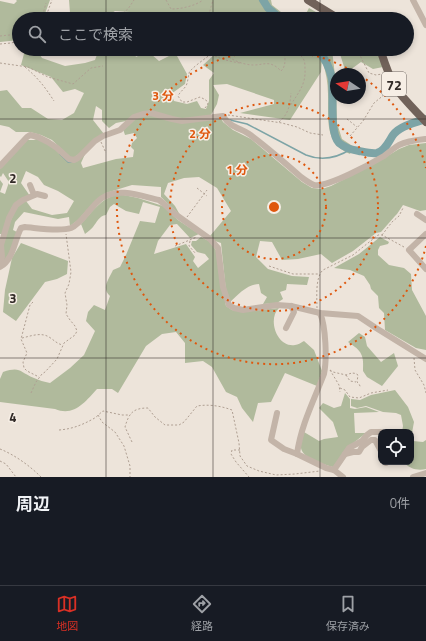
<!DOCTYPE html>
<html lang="ja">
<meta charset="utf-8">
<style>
body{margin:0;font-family:"Titillium Web","Noto Sans JP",sans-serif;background:#20242c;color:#f1f3f6}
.controls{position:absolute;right:12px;bottom:12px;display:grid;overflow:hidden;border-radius:8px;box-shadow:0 2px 6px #0003}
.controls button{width:36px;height:36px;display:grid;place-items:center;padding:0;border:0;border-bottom:1px solid #363941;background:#171b24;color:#f1f3f6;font:20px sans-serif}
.compass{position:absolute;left:330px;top:68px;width:36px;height:36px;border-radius:50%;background:#171b24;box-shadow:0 2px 6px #0003;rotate:282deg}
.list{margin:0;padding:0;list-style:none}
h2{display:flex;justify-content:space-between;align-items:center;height:52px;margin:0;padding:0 16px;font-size:17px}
h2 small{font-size:13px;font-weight:400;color:#9ea1a6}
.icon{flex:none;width:22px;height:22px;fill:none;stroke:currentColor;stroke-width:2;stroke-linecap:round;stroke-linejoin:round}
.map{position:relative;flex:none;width:426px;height:477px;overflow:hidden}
.search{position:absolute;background:#171b24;box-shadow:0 2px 6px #0003;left:12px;right:12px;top:12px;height:44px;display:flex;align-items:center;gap:10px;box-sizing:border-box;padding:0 14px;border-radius:22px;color:#9ea1a6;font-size:15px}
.sheet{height:108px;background:#171b24}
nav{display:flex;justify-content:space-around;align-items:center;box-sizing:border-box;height:56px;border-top:1px solid #363941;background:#171b24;font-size:11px;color:#9ea1a6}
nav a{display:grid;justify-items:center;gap:2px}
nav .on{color:#d93025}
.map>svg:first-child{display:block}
</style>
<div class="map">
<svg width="426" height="477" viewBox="0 0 426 477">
<rect width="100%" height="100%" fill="#ede4da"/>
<!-- green -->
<g fill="#b0ba9c">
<polygon points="16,0 50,0 43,19 19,19 19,40 0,42 0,1 14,4 17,1"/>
<polygon points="69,0 271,0 272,5 290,19 155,19 154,17 130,12 115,11 102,19 76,19 70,13"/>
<polygon points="309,8 328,19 303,19"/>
<path d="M 23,49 L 36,49 L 42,58 L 65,66 L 85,63 L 95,60 L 98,52 L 130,49 L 133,50 L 136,57 L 144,53 L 142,49 L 153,49 L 151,54 L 159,61 L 169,56 L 170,49 L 185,49 L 177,56 L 187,74 L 185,84 L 171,94 L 174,101 L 187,104 L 197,101 L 201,108 L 206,109 L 209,101 L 209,80 L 214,73 L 203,65 L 214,55 L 206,49 L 332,49 L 336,85 L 337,123 L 342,139 L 354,147 L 350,154 C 323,143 329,117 328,94 C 328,83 326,72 322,60 L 321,72 L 290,120 L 240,113 L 274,104 L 274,100 L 227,84 L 213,85 L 219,95 L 217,104 L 211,115 L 185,119 L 172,118 L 152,112 L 126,121 L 116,123 L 109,128 L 102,121 L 102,110 L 96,106 L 93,120 L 104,134 L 75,157 L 70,157 L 52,140 L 41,135 L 30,132 L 16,132 L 9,127 L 0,125 L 0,91 L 7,90 L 22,108 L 31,108 L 48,119 L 62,120 L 74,113 L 84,93 L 75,89 L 63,92 L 51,77 L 21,65 L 25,50 Z"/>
<polygon points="335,49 375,49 380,54 383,67 373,69 361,62 346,73 340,54"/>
<path d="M 143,115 C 156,115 167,120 180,121 C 192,122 208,119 221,118 L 223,122 L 233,130 L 251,139 L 302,182 L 312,188 L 322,189 L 331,186 L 376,163 L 399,149 L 409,145 L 426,143 L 426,210 L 420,211 L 403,205 L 397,214 L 395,216 L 381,232 L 376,233 L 353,251 L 332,263 L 321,254 L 298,259 L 282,260 L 272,242 L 260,241 L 256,257 L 268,269 L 292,276 L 309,277 L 307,285 L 287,284 L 286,290 L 280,292 L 283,299 L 277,303 L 263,304 L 267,297 L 261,293 L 259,284 C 247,284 238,295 230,302 L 226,291 L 221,243 L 215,241 L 210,236 L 231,211 L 217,188 L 199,177 L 184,178 L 168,183 L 164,194 L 175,206 L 180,215 L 161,197 L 161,187 L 132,185 L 106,193 L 95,201 L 78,220 L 70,226 L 69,217 L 58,219 L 24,212 L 15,222 L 13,230 L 17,232 C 14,244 10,255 2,265 L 4,257 L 3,246 L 10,222 L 17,207 L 19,204 L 26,201 L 32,209 L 52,215 L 67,213 L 74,201 L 58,191 L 44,185 L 38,177 L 26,171 L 21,183 L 30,196 C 25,198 19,200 15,203 C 9,210 5,225 3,234 L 0,234 L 0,180 L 3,184 L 0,192 L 5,194 L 9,182 L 3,173 L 1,177 L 0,176 L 0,169 L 27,140 L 34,140 L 39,138 L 56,149 L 68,160 L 74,161 L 78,159 L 86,152 L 81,163 L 83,168 L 116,159 L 133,157 L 134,150 L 131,147 L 132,143 L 137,138 L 134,133 L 125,135 L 123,129 L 134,118 Z"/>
<path d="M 119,194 L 138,198 L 163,206 L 178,220 L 199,234 L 190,238 L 177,224 L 170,225 L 158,241 L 154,254 L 186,244 L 195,257 L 193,261 L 198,268 L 209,259 L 205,254 L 197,252 L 191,245 L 192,241 L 196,241 L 201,237 L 209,241 L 216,250 L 226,306 L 232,310 L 242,312 L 279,308 C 267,319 277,348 295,345 C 298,345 302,342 304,341 L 314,350 L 322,371 L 317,386 L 285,373 L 271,402 L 258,403 L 253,422 L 242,408 L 237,397 L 226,392 L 212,367 L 203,361 L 185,363 L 185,343 L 176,332 L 162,334 L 146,346 L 118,393 L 112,389 L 97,389 C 85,402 74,417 55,409 L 0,402 L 0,379 L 3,372 C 21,366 19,372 34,378 C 39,380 44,382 50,383 L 70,368 L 84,355 L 95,331 L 86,321 L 88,312 L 94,305 L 105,310 L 110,296 C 101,288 109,279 113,270 L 120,267 L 126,255 L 140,221 L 155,223 L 160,207 L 143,202 L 139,214 L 126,211 L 114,204 L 110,207 L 106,215 C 99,216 97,222 93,227 C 91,229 88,232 85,234 L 81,224 C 93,211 101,198 119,194 Z"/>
<polygon points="380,237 389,242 388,244 380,246 378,250 378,255 389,265 404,268 411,274 412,290 426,316 426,350 416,348 385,330 384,313 379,308 378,296 371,289 370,285 364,276 350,270 334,268 359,254"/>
<polygon points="21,243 68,261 67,274 57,279 45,282 16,321 3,312 5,290 12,258"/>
<path d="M 359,333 L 365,337 L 367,346 L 381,362 L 394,353 L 398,366 L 382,386 L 367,377 L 363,371 C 364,355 362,351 348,342 Z"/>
<polygon points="395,390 408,407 414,422 411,438 411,432 402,432 403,426 401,415 396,413 383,412 366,406 357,408 351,406 351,399 360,400 371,395"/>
<path d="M 345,393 L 350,399 L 350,408 L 355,409 L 366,407 L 379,412 L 354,413 L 355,433 L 366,433 L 347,448 L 333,467 C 325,465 302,458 301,448 C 300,443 303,437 304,432 L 319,441 L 324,439 L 338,437 L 333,422 L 319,408 L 323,403 L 334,408 L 341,406 Z"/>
<path d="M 426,440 L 426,469 C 418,471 409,469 404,462 L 411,462 L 411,444 L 413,441 L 423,442 Z"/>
</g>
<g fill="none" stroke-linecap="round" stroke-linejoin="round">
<!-- stream -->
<g stroke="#7da4a6" stroke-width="1.5">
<path d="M 230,120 L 247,124 L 306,155 C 321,161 337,158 351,149"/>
<polyline points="60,154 68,162 71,162"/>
</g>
<!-- river -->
<g stroke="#7da4a6" stroke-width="8">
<polyline points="263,0 268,8 281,19"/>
<path d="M 317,49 C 324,57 330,68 332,79 C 334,94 329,133 339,143 C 345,148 352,150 359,151 C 364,152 372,154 377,153 C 385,151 389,141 393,135 C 399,126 416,122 426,119"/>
</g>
<!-- path -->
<g stroke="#af9f92" stroke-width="1" stroke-dasharray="2 2" stroke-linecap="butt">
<path d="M 166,0 L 171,9 C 181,9 195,6 203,0"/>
<polyline points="41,19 43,14 46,3"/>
<polyline points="45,19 52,0"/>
<polyline points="46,19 54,18 60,19"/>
<polyline points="120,19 119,16 128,9 134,0"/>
<polyline points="211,19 209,14 213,0"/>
<polyline points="0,36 19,34"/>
<polyline points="0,44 11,43 19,41"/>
<path d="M 205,49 C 215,58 227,61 240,63"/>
<path d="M 220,49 C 228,59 242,65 254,65 C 261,65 267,62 273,65 C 276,66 279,69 281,71 C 285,67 285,63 285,57 L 278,49"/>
<path d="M 282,49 C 288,52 298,52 302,57 C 305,60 305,65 305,69 C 306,85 298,93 290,106"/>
<polyline points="352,49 352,51 359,54"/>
<path d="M 358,49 C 359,55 366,67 369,73 L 376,75 L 382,74"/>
<polyline points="0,63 28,67 48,77 73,84 91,68 103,66"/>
<path d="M 25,67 C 38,78 45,87 54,101"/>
<path d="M 205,108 L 208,104 L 206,100 L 200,97 L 187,102 L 182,102 L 178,96 C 180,92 183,90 186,86 C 188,82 188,77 189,73 C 190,69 206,58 211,54"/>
<polyline points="228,115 282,123 297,127 310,133 323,135"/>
<polyline points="347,119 357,127"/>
<path d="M 279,122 C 289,114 290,104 291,93"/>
<polyline points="350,136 363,121 374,103 390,90"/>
<polyline points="101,142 106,153"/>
<polyline points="197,188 207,196"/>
<polyline points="187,217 207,190"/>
<polyline points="382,235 392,222 399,216 403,208"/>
<polyline points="190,241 189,246 196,254"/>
<polyline points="175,246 197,237"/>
<polyline points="269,266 293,274 319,274"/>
<polyline points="33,302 30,305 21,339 27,353 23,362 24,368 27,371 39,377"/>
<path d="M 317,308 C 317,298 315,277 323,270 L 353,255 L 378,235 L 382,235 L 404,247"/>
<path d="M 22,338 C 31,336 41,332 49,337 C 54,340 57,344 63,345"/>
<polyline points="414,358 415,370 424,385 426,393"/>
<path d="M 330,370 L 333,372 L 346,375 C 351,373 354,372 358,375 L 357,382 L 359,384 L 361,388"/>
<polyline points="330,370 339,385 340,392"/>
<polyline points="346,375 350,381 356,382"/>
<polyline points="340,388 345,390 350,397 359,398 371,393 388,390"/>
<polyline points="31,393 36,382 42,374 45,372 57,359 64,343 75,335 77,331 75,326 70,320 66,314 67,305 65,293 69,284 71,272 66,234"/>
<polyline points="98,415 102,422 115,432 124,446 130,466 130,477"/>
<path d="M 59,430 C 72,429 82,425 93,419 C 97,417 100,413 103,411 L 122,415 L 128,415"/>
<path d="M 132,442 L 125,427 C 129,413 133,408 148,408 L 155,417 L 165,425 L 179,425 L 184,422 L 197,406 C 209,404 221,406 232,410 L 239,443 L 240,456 L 247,466 L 259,471 L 276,475 L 295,474 L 320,471"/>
<path d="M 0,449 C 15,455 30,466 41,477"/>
<polyline points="240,450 232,450 231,454 236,462 249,477"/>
<polyline points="0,461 6,464 16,477"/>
</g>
<!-- minor -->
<g stroke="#c3b4a8" stroke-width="6">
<polyline points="413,0 426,25"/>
<path d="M 0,166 L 27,137 L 30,135 L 38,137 L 48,142 L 57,148 L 69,159 L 74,160 L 78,158 L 95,141 L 103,136 L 120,130 L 134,117 L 143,114 L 151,113 L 172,119 L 182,121 L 223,116 C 231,129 243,128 253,137 C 269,149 285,163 301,177 C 305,180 309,183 314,185 C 327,188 372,163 384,156 C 389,152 394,148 399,145 C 407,141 417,140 426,139"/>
<polyline points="30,185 34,195"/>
<polyline points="417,214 426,220"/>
<polyline points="426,234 409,250 426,269"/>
<polyline points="0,266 2,257 1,245 9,218 16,205 23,200 37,194 45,196"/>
<path d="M 0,267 C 14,259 14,241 21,228 L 25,227 C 37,228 60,232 71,228 C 78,225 84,217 89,211 C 93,207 97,201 102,198 C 119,187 141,196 159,200 L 163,203 L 175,214 L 210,239 L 218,248 L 223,287 L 229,305 L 234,308 L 243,310 L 277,305 L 291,306 L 320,313 L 358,316 L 376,328 L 426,359"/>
<path d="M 320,313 C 326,327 327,359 324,374 C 314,400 301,425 297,454 L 326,468 L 334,470 L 343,477"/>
<polyline points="286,328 294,312 291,306"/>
<polyline points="277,413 271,440 284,449 297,454"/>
<polyline points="345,454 353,452 359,452 362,447 371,440 375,440 381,451"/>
<polyline points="386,462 386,463"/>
<polyline points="334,470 349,448 362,441 367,435 371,432 381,432"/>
<polyline points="413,477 426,473"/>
</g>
<!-- major -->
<g stroke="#71625a" stroke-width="8">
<polyline points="308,0 339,19"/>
<path d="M 379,49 L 381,52 C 385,64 389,76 395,87 C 404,100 416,111 426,122"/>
</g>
</g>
<!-- grid -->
<path fill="none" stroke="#312a27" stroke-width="1" stroke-opacity="0.55" d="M 106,0 L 106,19M 213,0 L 213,19M 320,0 L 320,19M 106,49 L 106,477M 213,49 L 213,477M 320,49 L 320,477M 0,119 L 426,119M 0,238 L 426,238M 0,358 L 426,358"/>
<!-- distance rings -->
<g fill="none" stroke="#df570d" stroke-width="2" stroke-dasharray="2 4">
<circle cx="274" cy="207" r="52"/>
<circle cx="274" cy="207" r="104"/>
<path d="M426 246A157 157 0 1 1 357 74M361 76A157 157 0 0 1 426 168"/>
</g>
<g text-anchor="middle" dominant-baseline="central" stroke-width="3" stroke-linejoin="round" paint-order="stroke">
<!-- shield labels -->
<rect fill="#f6eee5" stroke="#6c6560" stroke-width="1" x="382" y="72" width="24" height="24" rx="3"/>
<g font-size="14" font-weight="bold" fill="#312a27">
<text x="394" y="84">72</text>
</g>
</g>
<g font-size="13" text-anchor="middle" font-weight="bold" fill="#312a27" stroke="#f6eee5" stroke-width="3" stroke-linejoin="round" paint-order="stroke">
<text x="13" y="183">2</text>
<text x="13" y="303">3</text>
<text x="13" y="422">4</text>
</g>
<circle cx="274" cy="207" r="6" fill="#df570d" stroke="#f6eee5" stroke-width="2"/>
<g font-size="12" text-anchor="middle" font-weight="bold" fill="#df570d" stroke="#f6eee5" stroke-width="3" stroke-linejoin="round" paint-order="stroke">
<text x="163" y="100">3 分</text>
<text x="200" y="138">2 分</text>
<text x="237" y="174">1 分</text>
</g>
</svg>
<div class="controls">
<button><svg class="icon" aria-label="locate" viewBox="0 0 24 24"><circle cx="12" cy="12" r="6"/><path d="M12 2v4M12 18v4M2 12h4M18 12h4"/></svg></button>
</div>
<svg class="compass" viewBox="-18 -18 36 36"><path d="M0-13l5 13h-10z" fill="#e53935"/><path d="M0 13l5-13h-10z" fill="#9ea1a6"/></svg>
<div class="search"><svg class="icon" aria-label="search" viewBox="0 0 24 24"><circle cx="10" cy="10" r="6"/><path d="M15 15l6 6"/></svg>ここで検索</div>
</div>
<section class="sheet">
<h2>周辺<small>0件</small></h2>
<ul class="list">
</ul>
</section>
<nav>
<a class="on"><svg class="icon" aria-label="map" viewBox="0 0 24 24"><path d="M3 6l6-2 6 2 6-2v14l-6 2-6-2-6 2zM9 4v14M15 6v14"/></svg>地図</a>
<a><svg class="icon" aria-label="directions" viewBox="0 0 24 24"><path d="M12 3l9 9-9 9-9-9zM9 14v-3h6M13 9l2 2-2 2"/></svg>経路</a>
<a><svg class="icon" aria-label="saved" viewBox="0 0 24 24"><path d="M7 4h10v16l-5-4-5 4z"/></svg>保存済み</a>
</nav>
